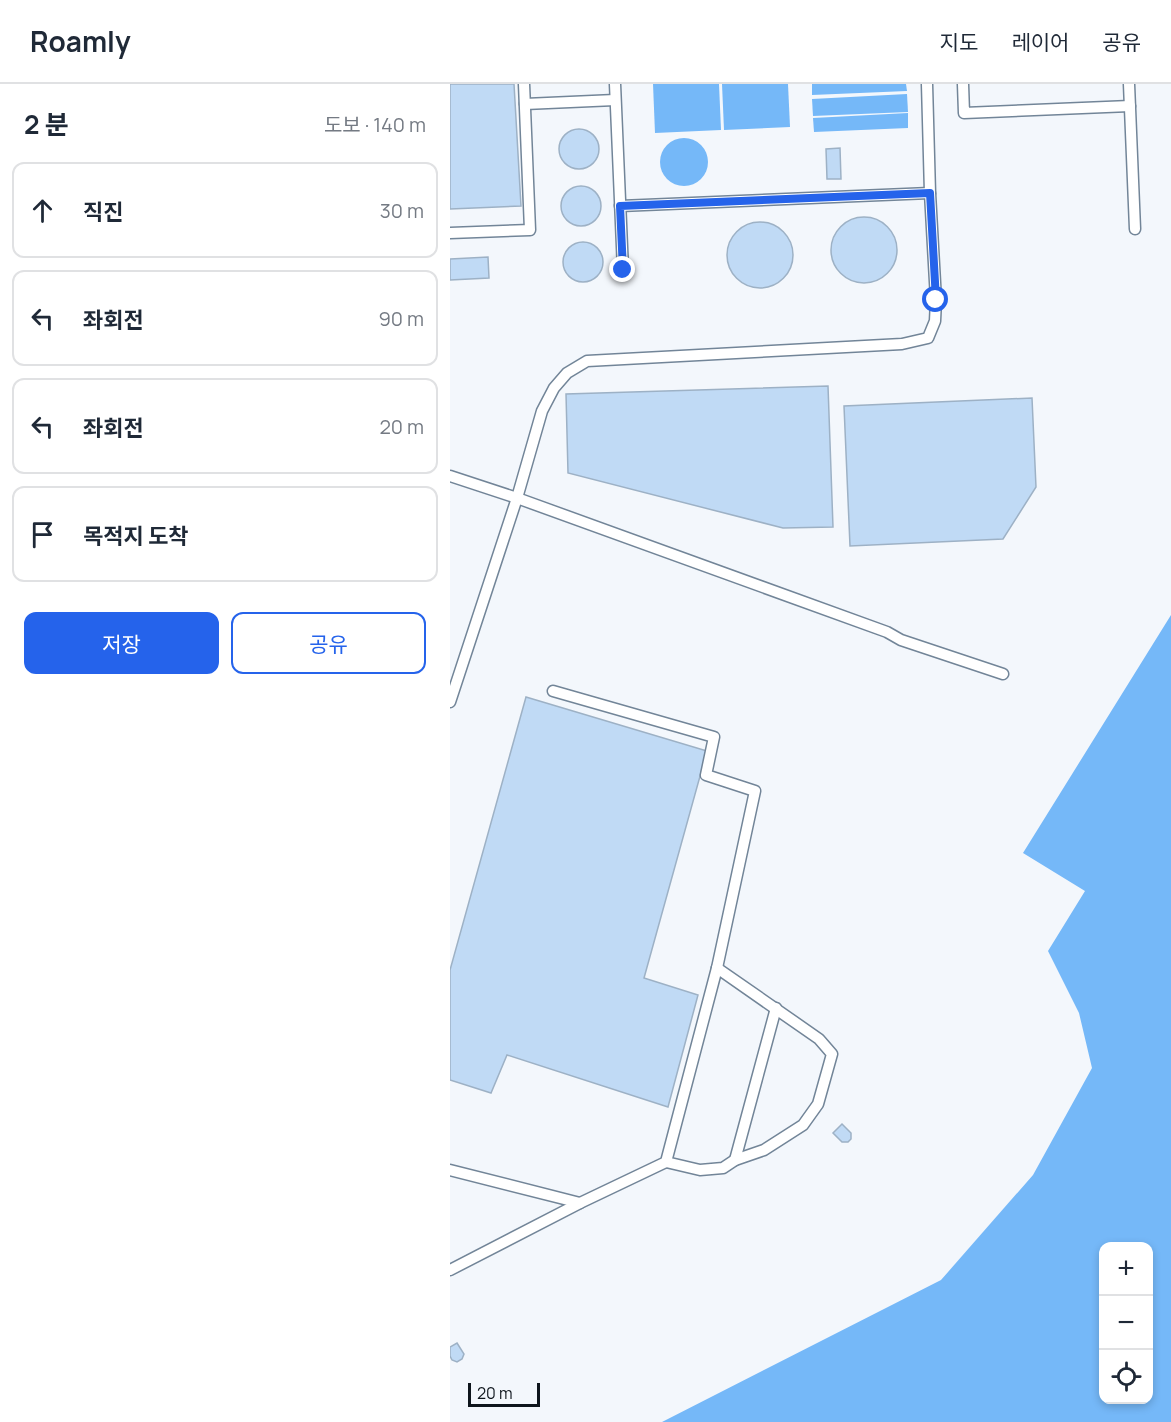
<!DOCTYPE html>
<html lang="ko">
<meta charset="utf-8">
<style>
body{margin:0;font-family:Manrope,"Noto Sans KR",sans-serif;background:#f2f2f3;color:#1f2937}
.controls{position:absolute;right:18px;bottom:18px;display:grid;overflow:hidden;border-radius:12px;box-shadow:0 3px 9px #0003}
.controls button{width:54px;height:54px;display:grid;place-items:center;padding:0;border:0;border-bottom:2px solid #e0e1e3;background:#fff;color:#1f2937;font:30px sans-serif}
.scale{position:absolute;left:18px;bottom:15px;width:72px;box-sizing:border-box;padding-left:6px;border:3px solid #0e151c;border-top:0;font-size:16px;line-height:21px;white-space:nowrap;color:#0e151c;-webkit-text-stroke:4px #f3f7fc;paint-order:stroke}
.stop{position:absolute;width:18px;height:18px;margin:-14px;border:4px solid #2563eb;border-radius:50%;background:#fff}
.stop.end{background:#2563eb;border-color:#fff;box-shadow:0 2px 6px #0008}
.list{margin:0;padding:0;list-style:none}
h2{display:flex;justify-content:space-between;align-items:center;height:78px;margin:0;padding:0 24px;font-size:26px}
h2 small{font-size:20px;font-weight:400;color:#747a83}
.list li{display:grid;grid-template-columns:39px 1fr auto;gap:18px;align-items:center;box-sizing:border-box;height:96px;margin:0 12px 12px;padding:0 12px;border:2px solid #e0e1e3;border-radius:12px}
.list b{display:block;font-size:22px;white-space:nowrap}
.list em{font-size:20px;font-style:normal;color:#747a83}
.actions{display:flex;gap:12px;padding:18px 24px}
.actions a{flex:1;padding:14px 0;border:2px solid #2563eb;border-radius:12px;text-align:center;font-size:21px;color:#2563eb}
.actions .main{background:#2563eb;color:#fff}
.icon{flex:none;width:33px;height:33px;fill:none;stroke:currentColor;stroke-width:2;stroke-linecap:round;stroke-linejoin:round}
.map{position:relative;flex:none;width:721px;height:1338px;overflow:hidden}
header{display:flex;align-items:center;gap:36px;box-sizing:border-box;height:84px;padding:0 30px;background:#fff;border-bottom:2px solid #e0e1e3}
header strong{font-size:28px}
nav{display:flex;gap:33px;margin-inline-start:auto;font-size:21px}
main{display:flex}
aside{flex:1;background:#fff}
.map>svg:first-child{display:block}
</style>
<header>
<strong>Roamly</strong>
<nav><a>지도</a><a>레이어</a><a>공유</a></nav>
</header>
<main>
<aside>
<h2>2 분<small>도보 · 140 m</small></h2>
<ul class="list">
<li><svg class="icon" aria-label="ahead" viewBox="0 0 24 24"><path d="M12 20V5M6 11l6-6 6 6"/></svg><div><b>직진</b></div><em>30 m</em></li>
<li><svg class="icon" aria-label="left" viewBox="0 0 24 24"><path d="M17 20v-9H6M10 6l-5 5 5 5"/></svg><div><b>좌회전</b></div><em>90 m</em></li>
<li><svg class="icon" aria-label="left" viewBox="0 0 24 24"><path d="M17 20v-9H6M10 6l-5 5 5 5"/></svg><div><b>좌회전</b></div><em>20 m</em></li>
<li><svg class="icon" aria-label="arrive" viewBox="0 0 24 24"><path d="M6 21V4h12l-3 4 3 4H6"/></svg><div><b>목적지 도착</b></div></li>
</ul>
<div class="actions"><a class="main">저장</a><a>공유</a></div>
</aside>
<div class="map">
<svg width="721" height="1338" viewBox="0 0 721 1338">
<rect width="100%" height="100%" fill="#f3f7fc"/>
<!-- water -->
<g fill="#75b8f8" fill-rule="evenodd">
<polygon points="203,0 269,0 271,46 205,49"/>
<polygon points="272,0 338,0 340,43 274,46"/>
<polygon points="362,0 456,0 457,7 362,11"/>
<polygon points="457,10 458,28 363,32 362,15"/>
<polygon points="458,29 458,44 364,48 363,34"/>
<circle cx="234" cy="78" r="24"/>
<path d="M 721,531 L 721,1338 L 212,1338 L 491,1196 L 583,1091 L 642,984 L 629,929 L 598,867 L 635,807 L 573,769 ZM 654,1162 L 698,1162 L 698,1316 L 654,1316 Z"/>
</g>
<!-- building -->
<g fill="#c0daf5" stroke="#9db1c5" stroke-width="1.5">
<polygon points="0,0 64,0 71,122 0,125"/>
<circle cx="129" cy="65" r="20"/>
<polygon points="390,64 391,95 377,95 376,65"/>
<circle cx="131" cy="122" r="20"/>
<circle cx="414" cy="166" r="33"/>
<circle cx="310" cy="171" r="33"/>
<circle cx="133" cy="178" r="20"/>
<polygon points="38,173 39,194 0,196 0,175"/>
<polygon points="378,302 383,443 333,444 118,389 116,310"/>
<polygon points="582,314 586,403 553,455 400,462 394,322"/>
<polygon points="76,613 257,667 194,894 248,911 218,1023 57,971 41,1009 0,996 0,886"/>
<polygon points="392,1040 401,1049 401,1055 398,1058 392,1058 383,1049"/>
<polygon points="7,1259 14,1270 12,1275 7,1278 2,1276 0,1272 0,1263"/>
</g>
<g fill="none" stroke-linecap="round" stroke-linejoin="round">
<defs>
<g id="service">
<polyline points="165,0 173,186"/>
<polyline points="513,0 514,29 680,22"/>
<polyline points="679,0 685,145"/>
<polyline points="75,20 165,16"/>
<polyline points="170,122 480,109"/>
<polyline points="0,149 80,146 74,0"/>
<polyline points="0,392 67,414 437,548 451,556 553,590"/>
<polyline points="0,618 67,414 92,327 104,304 117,289 137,277 452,260 478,254 485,237 486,216 480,109 477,0"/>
<polyline points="285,1076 326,924"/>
<polyline points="216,1078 250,1086 273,1084 285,1076 314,1066 353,1041 368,1020 382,970 369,955 267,884"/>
<polyline points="0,1086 130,1119"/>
<polyline points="0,1186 130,1119 216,1078 267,884 305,707 256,691 264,653 103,607"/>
</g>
</defs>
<!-- service casing -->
<use href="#service" stroke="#728598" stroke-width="13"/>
<!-- service -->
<use href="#service" stroke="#fff" stroke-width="10"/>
</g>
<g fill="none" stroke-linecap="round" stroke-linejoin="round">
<!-- route -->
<polyline stroke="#2563eb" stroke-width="8" points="173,186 170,122 480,109 486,216"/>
</g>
</svg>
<div class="controls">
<button>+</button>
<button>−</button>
<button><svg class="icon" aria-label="locate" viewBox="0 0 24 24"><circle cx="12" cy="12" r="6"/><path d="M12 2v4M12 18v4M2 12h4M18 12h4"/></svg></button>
</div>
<div class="scale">20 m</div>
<div class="stop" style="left:486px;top:216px"></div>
<div class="stop end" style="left:173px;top:186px"></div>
</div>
</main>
